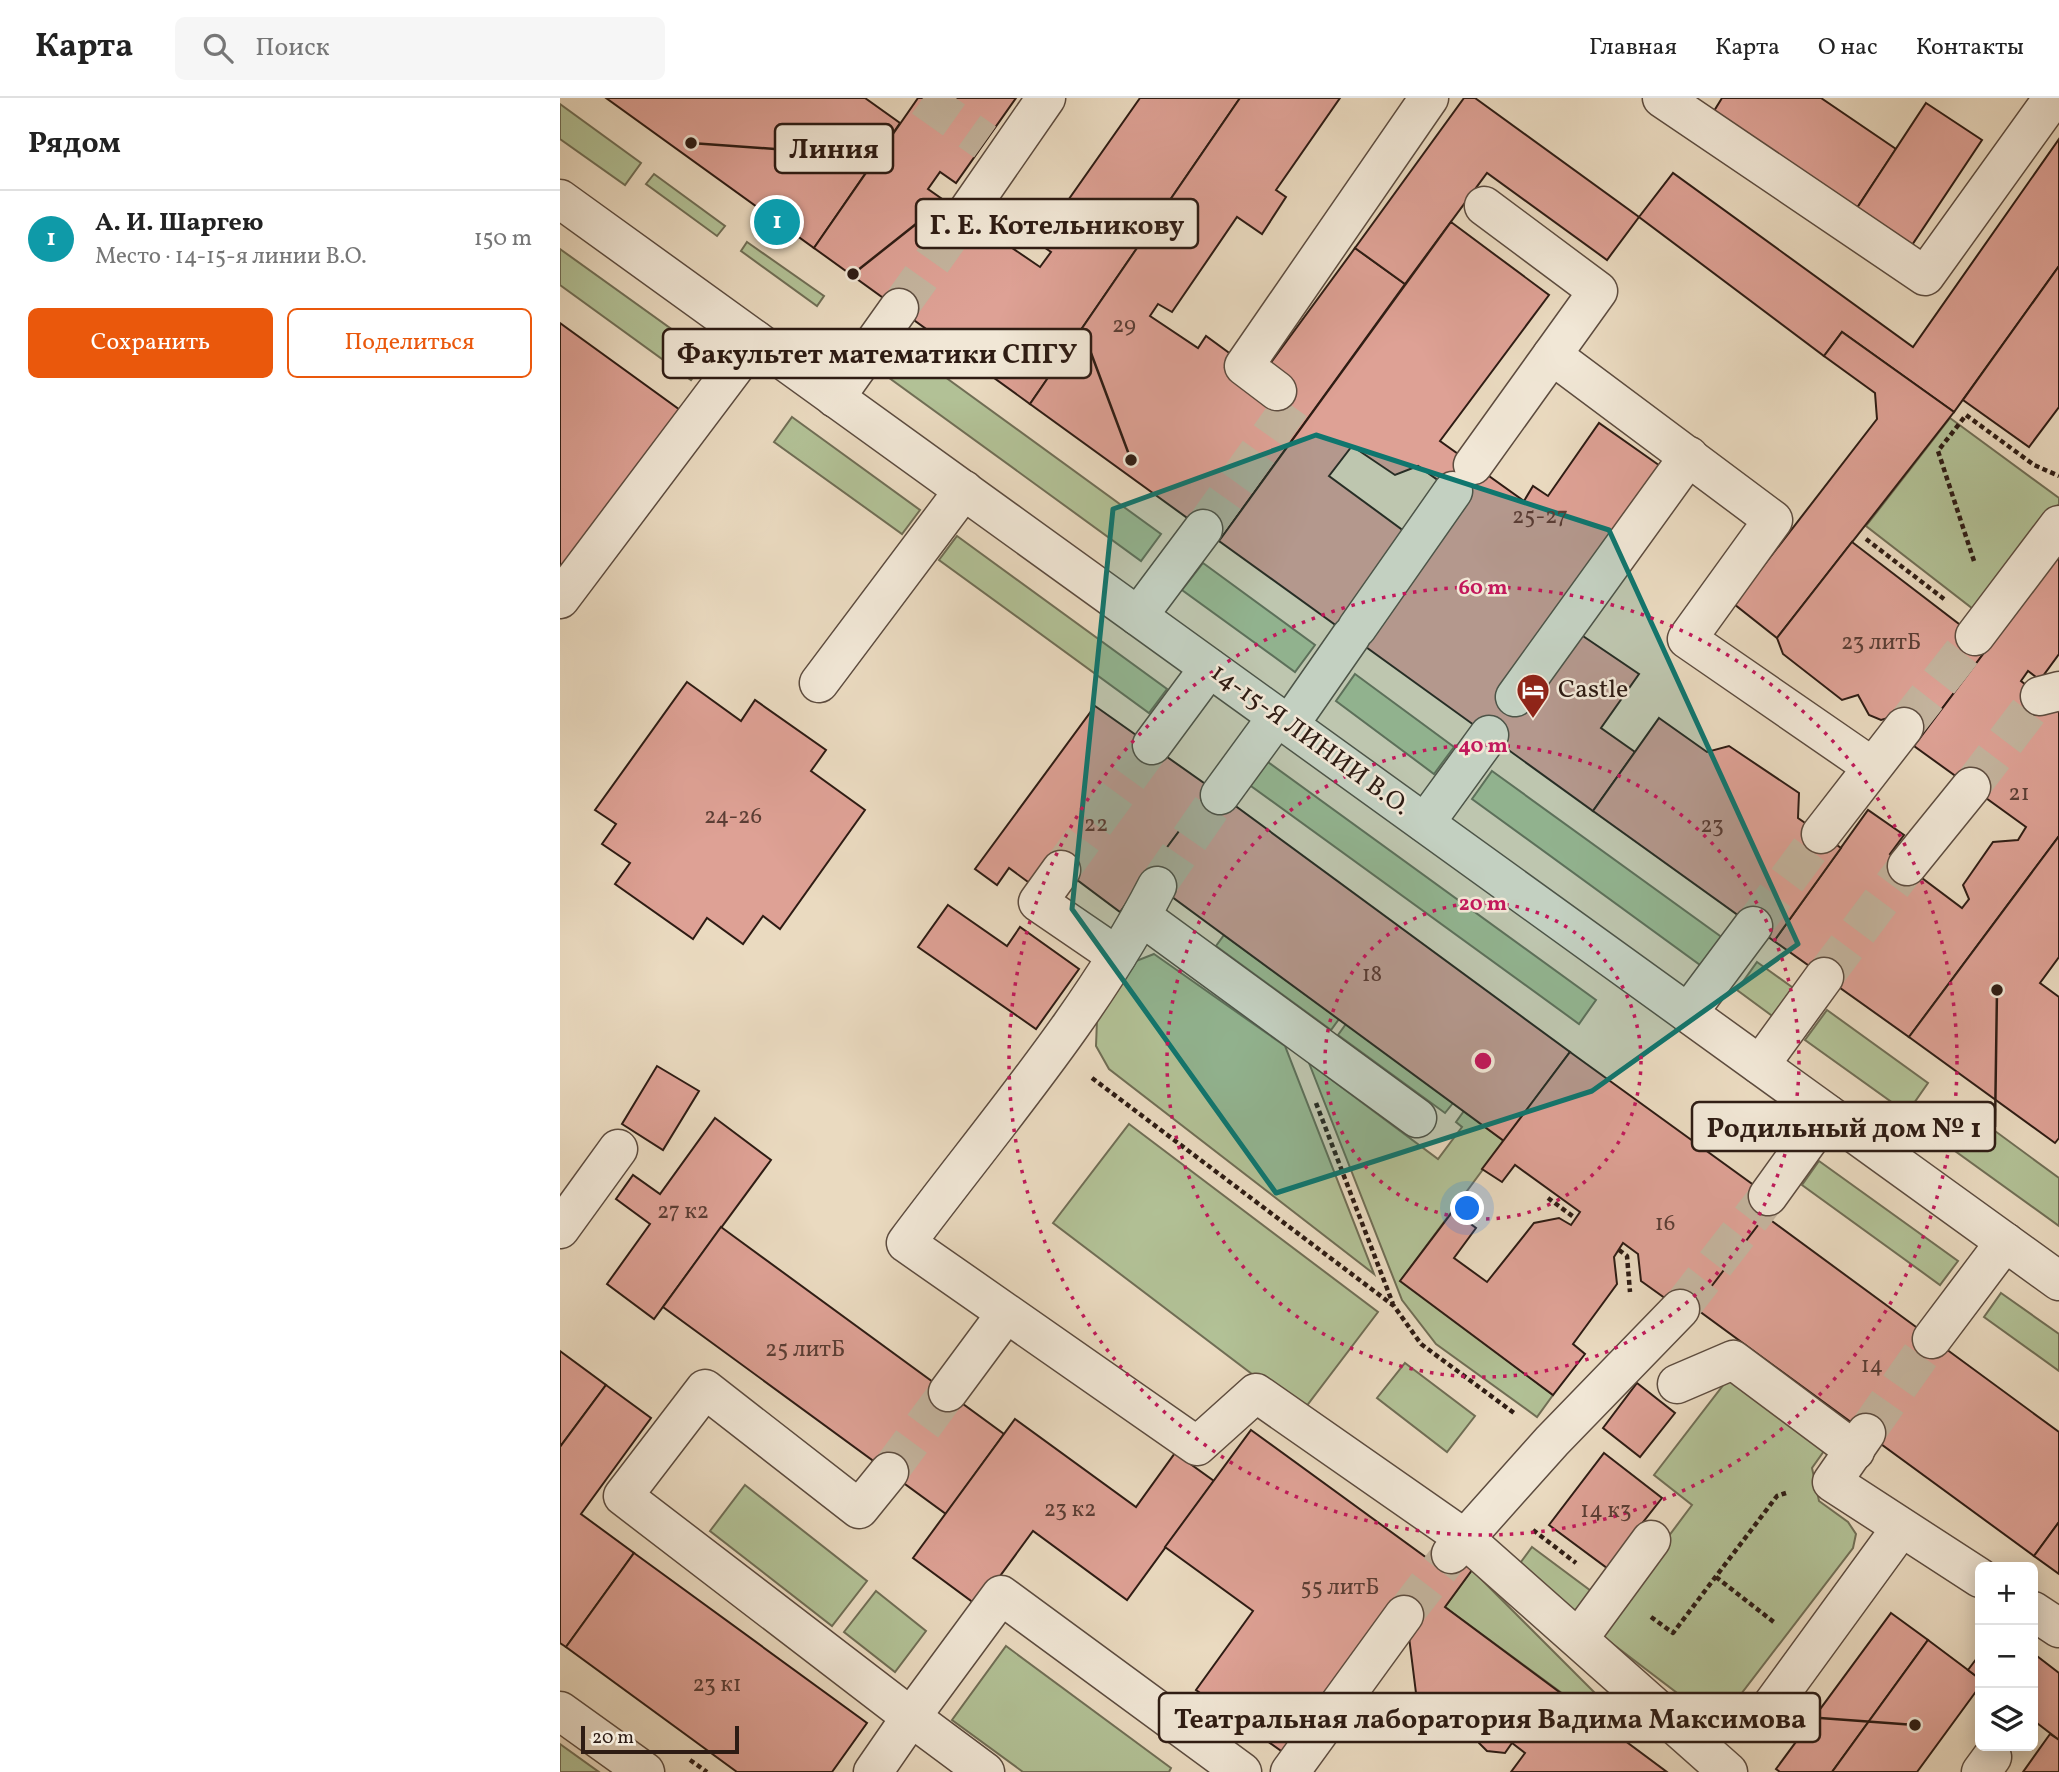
<!DOCTYPE html>
<html lang="ru">
<meta charset="utf-8">
<style>
body{margin:0;font-family:Vollkorn,serif;background:#f6f6f6;color:#222}
.controls{position:absolute;right:21px;bottom:21px;display:grid;overflow:hidden;border-radius:10px;box-shadow:0 4px 18px #0003}
.controls button{width:63px;height:63px;display:grid;place-items:center;padding:0;border:0;border-bottom:2px solid #e0e0e0;background:#fff;color:#222;font:35px sans-serif}
.scale{position:absolute;left:21px;bottom:18px;width:158px;box-sizing:border-box;padding-left:7px;border:4px solid #2e1c14;border-top:0;font-size:19px;line-height:24px;white-space:nowrap;color:#2e1c14;-webkit-text-stroke:5px #f1e7d6;paint-order:stroke}
.you{position:absolute;left:908px;top:1111px;width:24px;height:24px;margin:-18px;border:5px solid #fff;border-radius:50%;background:#1a73e8;box-shadow:0 0 0 10px #1a73e833}
.badge{display:grid;place-items:center;width:46px;height:46px;border-radius:50%;background:#ea580c;color:#fff;font-size:23px;font-weight:700}
.pin{position:absolute;translate:-50% -50%;border:4px solid #fff;box-shadow:0 2px 7px #0006}
.list{margin:0;padding:0;list-style:none}
h2{display:flex;justify-content:space-between;align-items:center;height:91px;margin:0;padding:0 28px;font-size:30px}
h2 small{font-size:23px;font-weight:400;color:#767676}
.list li{display:grid;grid-template-columns:46px 1fr auto;gap:21px;align-items:center;box-sizing:border-box;height:98px;padding:0 28px;border-top:2px solid #e0e0e0}
.list b{display:block;font-size:26px;white-space:nowrap}
.list p{margin:0;font-size:23px;white-space:nowrap;color:#767676}
.list em{font-size:23px;font-style:normal;color:#767676}
.actions{display:flex;gap:14px;padding:21px 28px}
.actions a{flex:1;padding:16px 0;border:2px solid #ea580c;border-radius:10px;text-align:center;font-size:24px;color:#ea580c}
.actions .main{background:#ea580c;color:#fff}
.icon{flex:none;width:38px;height:38px;fill:none;stroke:currentColor;stroke-width:2;stroke-linecap:round;stroke-linejoin:round}
.map{position:relative;flex:none;width:1499px;height:1674px;overflow:hidden}
header{display:flex;align-items:center;gap:42px;box-sizing:border-box;height:98px;padding:0 35px;background:#fff;border-bottom:2px solid #e0e0e0}
header strong{font-size:33px}
nav{display:flex;gap:38px;margin-inline-start:auto;font-size:24px}
.search{width:490px;height:63px;background:#f6f6f6;display:flex;align-items:center;gap:18px;box-sizing:border-box;padding:0 24px;border-radius:10px;color:#767676;font-size:26px}
main{display:flex}
aside{flex:1;background:#fff}
.map>svg:first-child{display:block}
</style>
<header>
<strong>Карта</strong>
<div class="search"><svg class="icon" aria-label="search" viewBox="0 0 24 24"><circle cx="10" cy="10" r="6"/><path d="M15 15l6 6"/></svg>Поиск</div>
<nav><a>Главная</a><a>Карта</a><a>О нас</a><a>Контакты</a></nav>
</header>
<main>
<aside>
<h2>Рядом<small></small></h2>
<ul class="list">
<li><span class="badge" style="background:#0f9aa8">1</span><div><b>А. И. Шаргею</b><p>Место · 14-15-я линии В.О.</p></div><em>150 m</em></li>
</ul>
<div class="actions"><a class="main">Сохранить</a><a>Поделиться</a></div>
</aside>
<div class="map">
<svg width="1499" height="1674" viewBox="0 0 1499 1674">
<rect width="100%" height="100%" fill="#eadac0"/>
<filter id="stains"><feTurbulence type="fractalNoise" baseFrequency=".00286" numOctaves="4"/><feColorMatrix values="0 0 0 0 .2 0 0 0 0 .09 0 0 0 0 .02 0 0 0 .5 -.17"/></filter>
<radialGradient id="worn" r=".72"><stop offset=".6" stop-color="#630" stop-opacity="0"/><stop offset="1" stop-color="#630" stop-opacity=".3"/></radialGradient>
<!-- green -->
<g fill="#b2c196" stroke="#706e55" stroke-width="2">
<polygon points="0,6 81,65 65,87 0,41"/>
<polygon points="94,76 165,128 157,138 86,86"/>
<polygon points="187,144 264,198 257,208 181,153"/>
<polygon points="0,151 149,258 131,282 0,187"/>
<polygon points="341,247 601,436 581,463 321,274"/>
<polygon points="232,319 360,412 342,436 214,344"/>
<polygon points="1390,320 1499,400 1499,406 1417,514 1306,428"/>
<polygon points="397,438 607,591 589,615 379,462"/>
<polygon points="643,465 755,547 735,574 622,492"/>
<polygon points="795,576 894,649 874,676 776,603"/>
<polygon points="701,659 1036,902 1019,926 684,683"/>
<polygon points="932,673 1167,843 1147,872 912,701"/>
<polygon points="664,837 779,921 771,932 656,848"/>
<polygon points="594,856 725,948 814,1176 549,971 536,948 537,922 576,863"/>
<polygon points="1197,864 1236,892 1215,920 1177,892"/>
<polygon points="1267,912 1368,985 1347,1015 1245,942"/>
<polygon points="786,926 893,1005 885,1015 778,937"/>
<polygon points="749,965 878,1061 902,1029 896,1024 904,1013 944,1043 841,1182 993,1297 977,1319 876,1246 842,1202"/>
<polygon points="1401,1008 1499,1080 1499,1128 1377,1040"/>
<polygon points="569,1026 818,1214 742,1314 493,1125"/>
<polygon points="1259,1063 1398,1163 1380,1187 1242,1087"/>
<polygon points="1441,1195 1499,1236 1499,1273 1424,1219"/>
<polygon points="845,1265 915,1318 887,1354 817,1300"/>
<polygon points="1168,1281 1264,1353 1252,1370 1259,1403 1288,1424 1296,1436 1293,1450 1158,1626 1037,1534 1132,1407 1094,1377"/>
<polygon points="185,1387 307,1483 272,1528 150,1433"/>
<polygon points="972,1449 1031,1493 1014,1516 955,1472"/>
<polygon points="912,1472 1041,1601 1029,1615 885,1509"/>
<polygon points="316,1493 366,1533 335,1574 284,1534"/>
<polygon points="446,1548 611,1670 609,1674 463,1674 392,1622"/>
<polygon points="0,1646 39,1674 0,1674"/>
</g>
<!-- building -->
<g fill="#dea195" stroke="#2e1c14" stroke-width="2" fill-rule="evenodd">
<polygon points="46,0 305,0 340,25 254,150"/>
<polygon points="358,0 456,0 396,85 380,74 368,91 415,124 422,113 447,129 439,141 480,169 491,154 478,145 580,0 680,0 470,306 254,150"/>
<polygon points="680,0 780,0 716,92 726,99 702,136 677,119 612,214 598,206 590,218 638,250 646,238 672,257 665,269 711,301 704,274 795,150 845,186 659,443 470,306"/>
<polygon points="904,0 915,0 1079,119 1047,162 927,75 845,186 795,150"/>
<polygon points="1162,0 1261,0 1336,51 1297,110 1154,13"/>
<polygon points="1366,5 1422,42 1352,147 1297,110"/>
<polygon points="1499,41 1499,168 1394,314 1282,234 1264,258 1079,119 1113,75 1353,249"/>
<path d="M 891,124 L 989,197 L 880,343 L 964,403 L 973,388 L 988,398 L 1039,325 L 1103,370 L 1017,534 L 1079,576 L 1041,630 L 1075,654 L 1033,713 L 659,443 ZM 792,348 L 835,377 L 858,368 L 904,401 L 848,436 L 769,378 Z"/>
<polygon points="1499,168 1499,309 1469,349 1403,302"/>
<polygon points="0,225 120,312 0,475"/>
<polygon points="1282,234 1394,314 1217,540 1174,506 1317,321 1315,295 1264,258"/>
<polygon points="1292,444 1429,549 1359,641 1331,619 1321,622 1309,617 1298,597 1282,602 1223,556 1217,540"/>
<polygon points="1499,455 1499,556 1480,582 1468,573 1461,583 1499,613 1499,738 1349,939 1214,843 1308,712 1344,737 1330,756 1402,810 1409,801 1403,787 1433,744 1458,742 1466,729 1354,648"/>
<polygon points="127,584 181,623 195,602 266,652 251,673 305,712 220,831 203,818 183,846 147,820 133,841 55,786 70,765 42,746 56,726 35,712"/>
<polygon points="535,608 651,690 560,814 493,764 475,789 449,770 437,787 415,771"/>
<polygon points="1099,620 1147,654 1169,648 1239,695 1238,720 1281,750 1214,843 1033,713"/>
<polygon points="651,690 1010,954 944,1043 585,779"/>
<polygon points="1499,738 1499,859 1480,885 1499,899 1499,1040 1495,1045 1349,939"/>
<polygon points="388,807 447,848 460,829 519,871 476,931 358,849"/>
<polygon points="1010,954 1217,1104 1130,1218 1081,1183 1078,1156 1063,1145 1054,1159 1057,1186 1013,1246 1025,1256 993,1297 840,1183 893,1113 916,1130 894,1160 927,1184 974,1125 999,1120 1011,1127 1020,1114 955,1067 942,1084 922,1071"/>
<polygon points="97,968 139,993 103,1052 62,1026"/>
<polygon points="155,1020 211,1062 94,1221 47,1186 90,1126 56,1101 73,1077 100,1096"/>
<polygon points="1205,1118 1499,1334 1499,1424 1474,1458 1135,1210"/>
<polygon points="161,1129 444,1336 386,1416 103,1209"/>
<polygon points="0,1253 46,1287 0,1349"/>
<polygon points="1077,1285 1115,1315 1080,1359 1043,1330"/>
<polygon points="46,1287 91,1320 21,1416 74,1455 6,1549 0,1545 0,1349"/>
<polygon points="455,1321 576,1409 615,1355 654,1383 567,1502 473,1433 418,1508 353,1460"/>
<polygon points="691,1332 867,1460 877,1446 912,1472 885,1509 1107,1674 951,1674 965,1655 952,1645 945,1655 927,1653 919,1645 917,1636 856,1595 849,1539 724,1655 636,1592 693,1513 605,1449"/>
<polygon points="1044,1355 1102,1400 1047,1470 989,1427"/>
<polygon points="1499,1424 1499,1476 1474,1458"/>
<polygon points="74,1455 307,1625 272,1674 177,1674 6,1549"/>
<polygon points="1331,1515 1368,1542 1272,1674 1220,1674 1216,1671"/>
<polygon points="1368,1542 1420,1581 1420,1588 1357,1674 1272,1674"/>
<polygon points="1473,1555 1499,1575 1499,1642 1473,1622"/>
<polygon points="1420,1556 1420,1581 1408,1572"/>
<polygon points="1490,1636 1499,1642 1499,1674 1463,1674"/>
</g>
<g fill="none" stroke-linecap="round" stroke-linejoin="round">
<!-- minor-tunnel -->
<g stroke="#c4b49e" stroke-width="38" stroke-dasharray="38 19" stroke-linecap="butt">
<polyline points="363,0 425,44"/>
<polyline points="339,210 405,117"/>
<polyline points="643,431 733,305 717,293"/>
<polyline points="1344,629 1415,538"/>
<polyline points="1411,689 1480,598"/>
<polyline points="501,772 592,647"/>
<polyline points="597,788 660,697"/>
<polyline points="1193,828 1261,736"/>
<polyline points="1264,879 1347,768"/>
<polyline points="1120,1211 1208,1098"/>
<polyline points="1306,1335 1372,1241"/>
<polyline points="329,1374 388,1294"/>
<polyline points="844,1517 891,1456"/>
</g>
<defs>
<g id="minor">
<polyline points="1102,0 1365,178 1493,0"/>
<polyline points="0,101 1499,1183"/>
<polyline points="405,117 486,0"/>
<polyline points="992,257 1213,422 1127,541 1311,668"/>
<polyline points="717,293 684,268 869,0"/>
<polyline points="275,300 339,210"/>
<polyline points="913,367 1038,193 924,108"/>
<polyline points="0,501 195,242"/>
<polyline points="578,518 643,431"/>
<polyline points="797,530 893,393"/>
<polyline points="1415,538 1499,427"/>
<polyline points="259,585 404,392"/>
<polyline points="1480,598 1499,593"/>
<polyline points="955,599 1129,358"/>
<polyline points="729,627 791,538"/>
<polyline points="592,647 649,570"/>
<polyline points="660,697 717,619"/>
<polyline points="865,725 929,637"/>
<polyline points="1261,736 1344,629"/>
<polyline points="1347,768 1411,689"/>
<polyline points="501,772 478,804 557,858"/>
<path d="M 597,788 C 532,915 431,1031 346,1145 L 637,1348 L 696,1295 L 904,1440 L 1168,1674"/>
<polyline points="581,818 857,1020"/>
<polyline points="1128,915 1193,828"/>
<polyline points="1200,967 1264,879"/>
<polyline points="1208,1098 1267,1016"/>
<polyline points="0,1131 58,1051"/>
<polyline points="1372,1241 1445,1144"/>
<polyline points="1117,1286 1173,1262 1295,1353"/>
<polyline points="388,1294 445,1217"/>
<polyline points="1306,1335 1272,1384 1420,1480"/>
<polyline points="329,1374 299,1411 145,1291 63,1398 351,1619 441,1497 682,1674"/>
<polyline points="891,1456 992,1343 1120,1211"/>
<polyline points="1473,1513 1499,1530"/>
<polyline points="1019,1540 1091,1442"/>
<polyline points="1212,1607 1341,1430"/>
<polyline points="0,1613 85,1674"/>
<polyline points="313,1674 351,1619 425,1674"/>
<polyline points="730,1674 844,1517"/>
<polyline points="1421,1674 1432,1659"/>
</g>
</defs>
<!-- minor casing -->
<use href="#minor" stroke="#5d4c3f" stroke-width="41"/>
<!-- path -->
<g stroke="#2e1c14" stroke-width="4.5" stroke-dasharray="5 3.5" stroke-linecap="butt">
<polyline points="1306,441 1384,501"/>
<polyline points="1414,463 1378,353 1406,317 1474,367 1499,378"/>
<polyline points="532,980 834,1208 861,1246 954,1315"/>
<polyline points="756,1005 833,1206"/>
<polyline points="988,1100 1015,1120"/>
<polyline points="1059,1152 1067,1158 1070,1194"/>
<polyline points="973,1432 1016,1465"/>
<polyline points="1156,1479 1215,1525"/>
<polyline points="1091,1519 1113,1535 1217,1398 1226,1395"/>
<polyline points="130,1662 147,1674"/>
</g>
<!-- minor -->
<use href="#minor" stroke="#f1e7d6" stroke-width="38"/>
</g>
<!-- marked area -->
<path fill="#0f766e" fill-opacity="0.2" stroke="#0f766e" stroke-width="5" stroke-linejoin="round" d="M 756,337 L 1049,432 L 1238,846 L 1032,993 L 716,1095 L 512,811 L 553,411 Z"/>
<!-- distance rings -->
<g fill="none" stroke="#c2185b" stroke-width="3.5" stroke-dasharray="3.5 7">
<circle cx="923" cy="963" r="158"/>
<circle cx="923" cy="963" r="316"/>
<circle cx="923" cy="963" r="474"/>
</g>
<!-- icons -->
<defs>
<symbol id="hotel-pin" viewBox="-11 -11 22 30"><path d="M0 17L-7.5 6A9.5 9.5 0 1 1 7.5 6Z" fill="#8f2418" stroke="#f1e7d6"/><path d="M-6-4.5h1.5V1H6V5H4.5V3h-9V5H-6ZM-4 0a1.8 1.8 0 1 1 3.6 0ZM.5 0V-2.5h3Q6-2.5 6 0Z" fill="#fff"/></symbol>
</defs>
<g fill-rule="evenodd">
<use href="#hotel-pin" x="954" y="573" width="38" height="52"/>
</g>
<g text-anchor="middle" dominant-baseline="central" stroke-width="5" stroke-linejoin="round" paint-order="stroke">
<!-- number labels -->
<g font-size="23" fill="#5a3d34">
<text x="564" y="228">29</text>
<text x="980" y="419">25-27</text>
<text x="1321" y="545">23 литБ</text>
<text x="1459" y="696">21</text>
<text x="173" y="719">24-26</text>
<text x="536" y="727">22</text>
<text x="1152" y="728">23</text>
<text x="812" y="877">18</text>
<text x="123" y="1114">27 к2</text>
<text x="1105" y="1126">16</text>
<text x="245" y="1252">25 литБ</text>
<text x="1312" y="1268">14</text>
<text x="510" y="1412">23 к2</text>
<text x="1046" y="1413">14 к3</text>
<text x="780" y="1490">55 литБ</text>
<text x="157" y="1587">23 к1</text>
</g>
<!-- poi labels -->
<g font-size="26" fill="#2e1c14" stroke="#f1e7d6" text-anchor="start">
<text x="998" y="592">Castle</text>
</g>
<!-- street labels -->
<g font-size="26" fill="#2e1c14" stroke="#f1e7d6">
<text transform="translate(750 642) rotate(36)">14-15-Я ЛИНИИ В.О.</text>
</g>
</g>
<circle cx="923" cy="963" r="10" fill="#c2185b" stroke="#f1e7d6" stroke-width="3.5"/>
<g font-size="21" text-anchor="middle" font-weight="bold" fill="#c2185b" stroke="#f1e7d6" stroke-width="5" stroke-linejoin="round" paint-order="stroke">
<text x="923" y="496">60 m</text>
<text x="923" y="654">40 m</text>
<text x="923" y="812">20 m</text>
</g>
<!-- callouts -->
<path fill="none" stroke="#2e1c14" stroke-width="2.5" d="M131 45L215 51M293 176L356 126M571 362L531 255M1437 892L1435 1029M1355 1627L1260 1620"/>
<g fill="#2e1c14" stroke="#f1e7d6" stroke-width="2.5">
<circle cx="131" cy="45" r="7"/>
<circle cx="293" cy="176" r="7"/>
<circle cx="571" cy="362" r="7"/>
<circle cx="1437" cy="892" r="7"/>
<circle cx="1355" cy="1627" r="7"/>
</g>
<g fill="#f1e7d6" stroke="#2e1c14" stroke-width="2.5">
<rect x="215" y="26" width="118" height="49" rx="7"/>
<rect x="356" y="101" width="282" height="49" rx="7"/>
<rect x="103" y="231" width="428" height="49" rx="7"/>
<rect x="1132" y="1004" width="303" height="49" rx="7"/>
<rect x="599" y="1595" width="661" height="49" rx="7"/>
</g>
<g font-size="28" text-anchor="middle" font-weight="bold" fill="#2e1c14">
<text x="274" y="60">Линия</text>
<text x="497" y="136">Г. Е. Котельникову</text>
<text x="317" y="265">Факультет математики СПГУ</text>
<text x="1284" y="1039">Родильный дом № 1</text>
<text x="930" y="1630">Театральная лаборатория Вадима Максимова</text>
</g>
<rect width="100%" height="100%" filter="url(#stains)"/>
<rect width="100%" height="100%" fill="url(#worn)"/>
</svg>
<div class="controls">
<button>+</button>
<button>−</button>
<button><svg class="icon" aria-label="layers" viewBox="0 0 24 24"><path d="M12 4l9 5-9 5-9-5zM3 14l9 5 9-5"/></svg></button>
</div>
<div class="scale">20 m</div>
<div class="you"></div>
<div class="pin badge" style="left:217px;top:124px;background:#0f9aa8">1</div>
</div>
</main>
